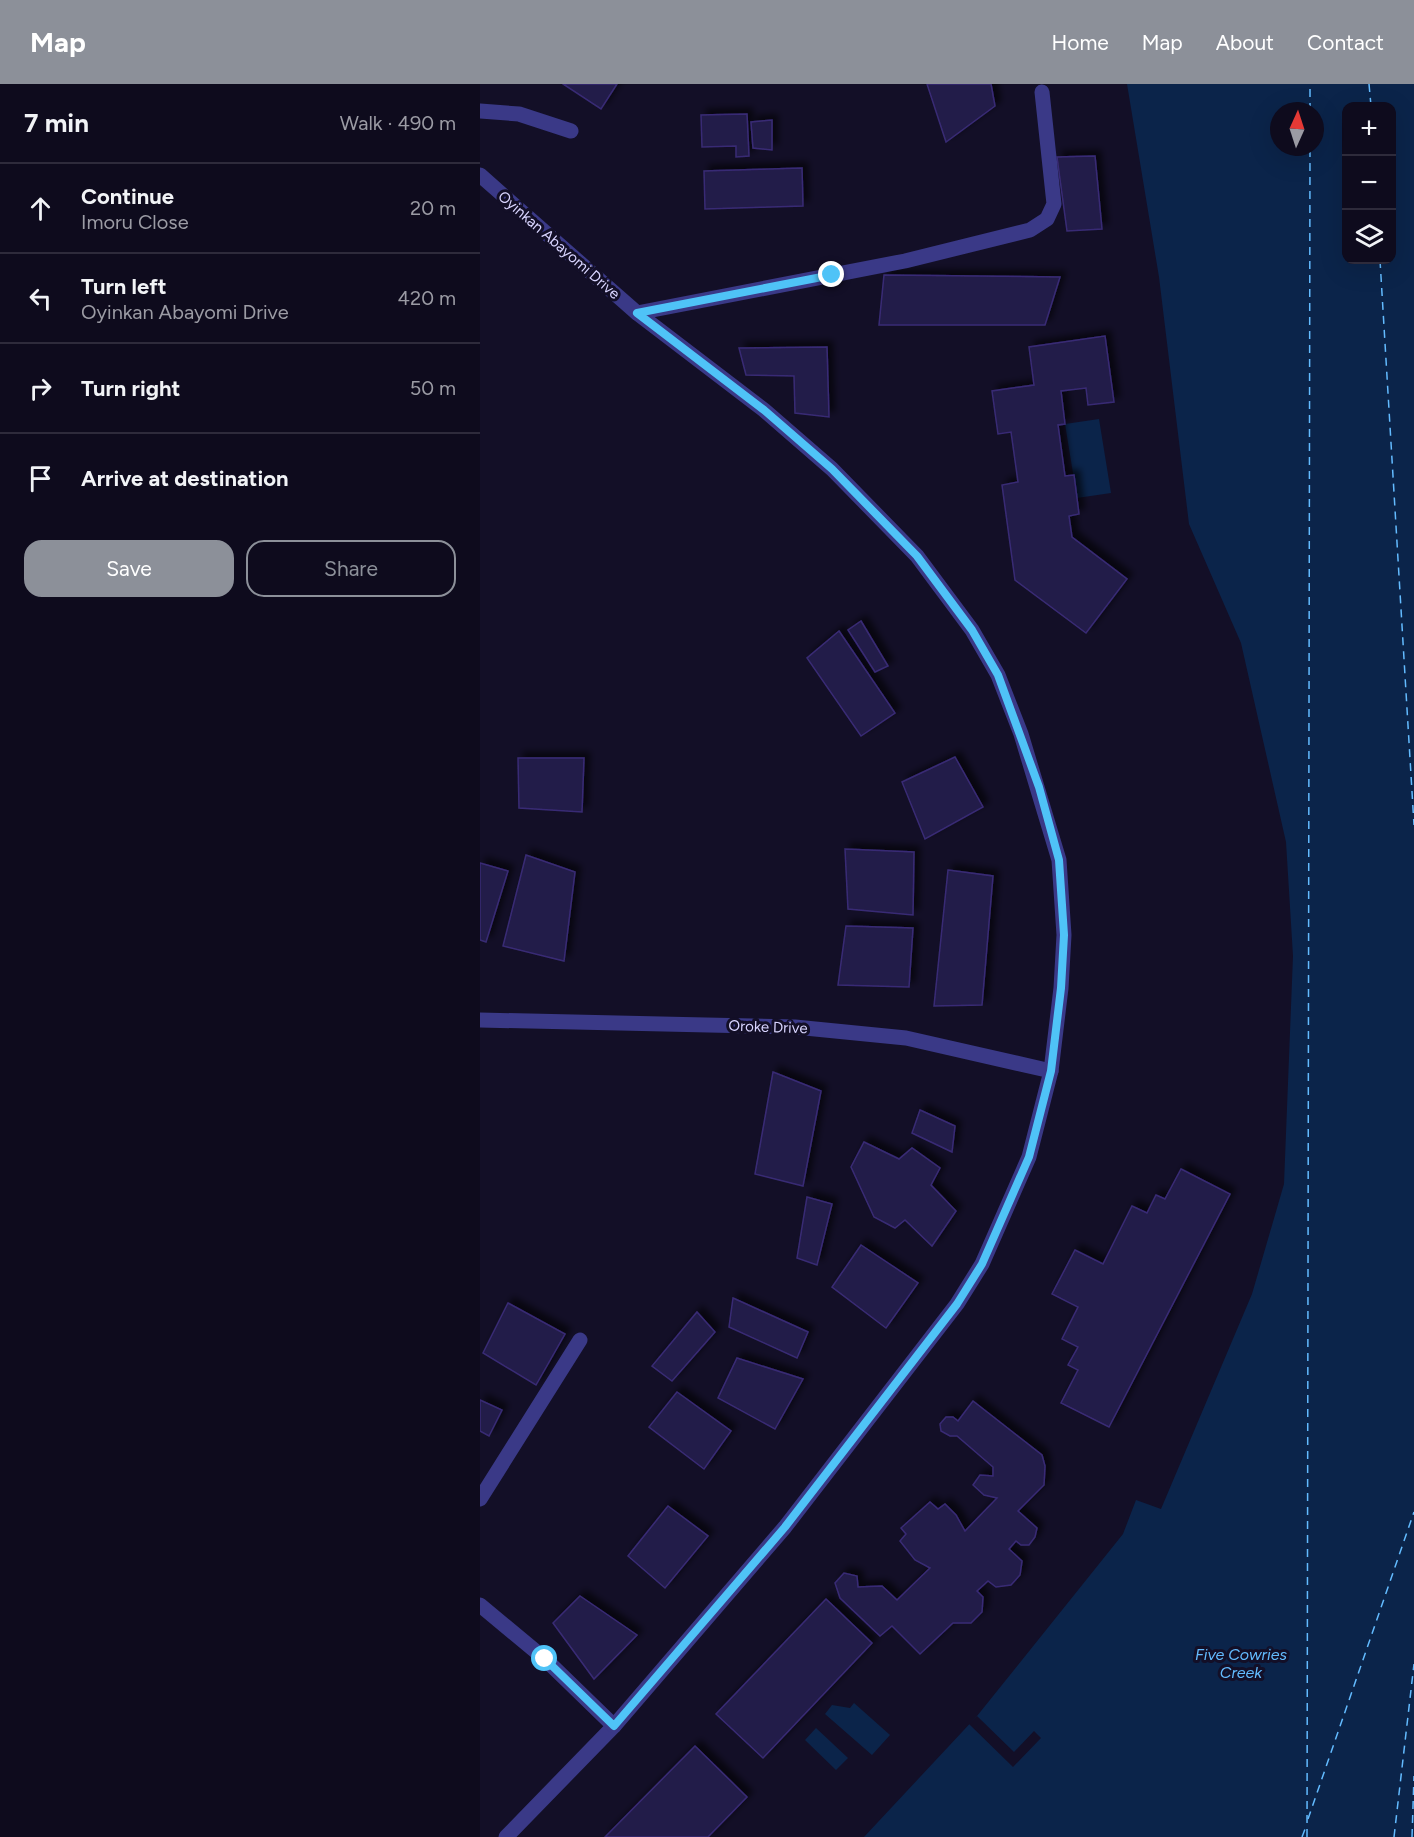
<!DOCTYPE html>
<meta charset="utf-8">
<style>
body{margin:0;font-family:Figtree,sans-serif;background:#1c192a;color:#f1f3f6}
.controls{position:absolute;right:18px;top:18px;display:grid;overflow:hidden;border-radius:12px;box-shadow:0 6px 24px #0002}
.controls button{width:54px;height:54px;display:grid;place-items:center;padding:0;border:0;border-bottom:2px solid #2e2b3b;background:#0e0b1d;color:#f1f3f6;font:30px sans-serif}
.compass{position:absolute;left:790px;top:18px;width:54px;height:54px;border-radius:50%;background:#0e0b1d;box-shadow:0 6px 24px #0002;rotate:3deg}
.stop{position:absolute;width:18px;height:18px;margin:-14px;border:4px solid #4fc3f7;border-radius:50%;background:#fff}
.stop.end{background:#4fc3f7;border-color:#fff;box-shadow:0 2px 6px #0008}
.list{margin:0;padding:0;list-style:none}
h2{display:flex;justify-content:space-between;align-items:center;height:78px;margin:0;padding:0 24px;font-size:26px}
h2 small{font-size:20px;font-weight:400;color:#9b9ba4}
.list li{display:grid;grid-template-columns:39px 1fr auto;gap:18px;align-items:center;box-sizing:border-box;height:90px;padding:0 24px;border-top:2px solid #2e2b3b}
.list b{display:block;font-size:22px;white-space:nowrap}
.list p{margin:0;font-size:20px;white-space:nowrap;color:#9b9ba4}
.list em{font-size:20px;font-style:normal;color:#9b9ba4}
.actions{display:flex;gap:12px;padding:18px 24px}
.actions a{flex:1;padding:14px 0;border:2px solid #8c9099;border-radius:18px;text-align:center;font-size:21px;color:#8c9099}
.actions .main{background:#8c9099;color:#fff}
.icon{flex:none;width:33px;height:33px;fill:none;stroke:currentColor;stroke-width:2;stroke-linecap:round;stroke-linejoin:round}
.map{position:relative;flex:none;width:934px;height:1753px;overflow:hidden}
header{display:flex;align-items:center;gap:36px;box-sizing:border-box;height:84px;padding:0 30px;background:#8c9099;color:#fff}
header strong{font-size:28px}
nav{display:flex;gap:33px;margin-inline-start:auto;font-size:21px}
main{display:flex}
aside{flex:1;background:#0e0b1d}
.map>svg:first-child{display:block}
</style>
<header>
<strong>Map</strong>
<nav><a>Home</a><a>Map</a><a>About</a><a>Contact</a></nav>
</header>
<main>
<aside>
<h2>7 min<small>Walk · 490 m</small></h2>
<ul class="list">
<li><svg class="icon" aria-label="ahead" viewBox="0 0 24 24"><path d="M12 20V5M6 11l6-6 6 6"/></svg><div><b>Continue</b><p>Imoru Close</p></div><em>20 m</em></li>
<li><svg class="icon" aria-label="left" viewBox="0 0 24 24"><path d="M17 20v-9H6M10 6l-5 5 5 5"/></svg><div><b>Turn left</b><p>Oyinkan Abayomi Drive</p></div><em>420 m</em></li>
<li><svg class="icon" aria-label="right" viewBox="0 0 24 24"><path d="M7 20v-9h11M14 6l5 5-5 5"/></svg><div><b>Turn right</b></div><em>50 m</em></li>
<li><svg class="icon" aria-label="arrive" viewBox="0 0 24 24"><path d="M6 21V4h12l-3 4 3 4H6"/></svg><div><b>Arrive at destination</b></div></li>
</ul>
<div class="actions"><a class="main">Save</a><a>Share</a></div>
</aside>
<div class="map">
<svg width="934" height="1753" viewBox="0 0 934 1753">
<defs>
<filter id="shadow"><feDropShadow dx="5.5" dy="-5.5" stdDeviation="3" flood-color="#0009"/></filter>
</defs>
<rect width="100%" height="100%" fill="#130f27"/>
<!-- water -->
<g fill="#0b244a" fill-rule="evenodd">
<path d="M 647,0 L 934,0 L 934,1753 L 384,1753 L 497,1632 L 643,1450 L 656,1416 L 681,1425 L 772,1210 L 804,1100 L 813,872 L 806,758 L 761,559 L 709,440 L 679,193 ZM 866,22 L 912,22 L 912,176 L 866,176 ZM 799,27 L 835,27 L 835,63 L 799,63 Z"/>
<polygon points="619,335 631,409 597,414 585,340"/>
<polygon points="374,1619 410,1651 392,1671 345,1630 352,1621 370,1624"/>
<polygon points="336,1644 368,1674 356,1686 325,1656"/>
</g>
<!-- pier -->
<polygon fill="#130f27" points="497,1632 534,1668 554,1647 561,1654 533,1683 489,1640"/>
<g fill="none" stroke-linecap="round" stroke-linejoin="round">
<!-- ferry -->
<g stroke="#63bbff" stroke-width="1.5" stroke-dasharray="8 6" stroke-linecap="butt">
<polyline points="889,0 891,22"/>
<polyline points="830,27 830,0"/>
<polyline points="900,176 934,741"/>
<polyline points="828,1735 934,1428"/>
<polyline points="822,1753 827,1740"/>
<polyline points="827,1753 830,63"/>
<polyline points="914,1753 934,1580"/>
<polyline points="932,1753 934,1692"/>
</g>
</g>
<!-- building -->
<g fill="#231b48" stroke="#392c75" stroke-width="1.5" filter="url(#shadow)">
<polygon points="83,0 137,0 121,25"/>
<polygon points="447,0 511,0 515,22 466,58"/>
<polygon points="267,30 269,72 256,73 256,62 222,63 221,31"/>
<polygon points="292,36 292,66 273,64 271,38"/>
<polygon points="615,72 622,145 587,147 577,73"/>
<polygon points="322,84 323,122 225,125 224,87"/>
<polygon points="404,191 580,193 565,241 399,241"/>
<polygon points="625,252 634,318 608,321 606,304 581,307 585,340 578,341 585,392 594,391 599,430 589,432 592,453 647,495 606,549 535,496 522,401 538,398 531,348 518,350 512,307 554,301 549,263"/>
<polygon points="347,263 349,333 315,329 314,292 266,291 259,264"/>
<polygon points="381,537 408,582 395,588 368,546"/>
<polygon points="359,547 415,629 381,652 327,574"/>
<polygon points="475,673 503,723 445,755 422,698"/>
<polygon points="38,674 104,674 102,728 39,724"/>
<polygon points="365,765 434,768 433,831 368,825"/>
<polygon points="46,771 95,788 84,877 23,862"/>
<polygon points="0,779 28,787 6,858 0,856"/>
<polygon points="468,786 513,792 502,921 454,922"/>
<polygon points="366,842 433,844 429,903 358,901"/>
<polygon points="293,988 341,1007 323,1102 275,1090"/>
<polygon points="440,1026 475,1042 472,1068 432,1049"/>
<polygon points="384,1058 419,1075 432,1064 460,1084 451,1101 476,1127 452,1162 425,1136 415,1144 394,1133 371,1083"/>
<polygon points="701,1085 750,1110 629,1343 581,1319 598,1286 588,1281 598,1263 582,1255 598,1223 572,1210 595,1166 623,1180 652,1122 667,1129 676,1111 685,1115"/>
<polygon points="327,1113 352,1120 337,1181 317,1174"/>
<polygon points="381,1161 438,1199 406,1244 352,1203"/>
<polygon points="253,1214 328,1248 317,1274 249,1243"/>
<polygon points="28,1219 85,1250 56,1301 3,1269"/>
<polygon points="217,1228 235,1248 192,1297 172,1282"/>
<polygon points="257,1274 323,1295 295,1345 238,1314"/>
<polygon points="197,1308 251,1347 224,1385 169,1343"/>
<polygon points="0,1316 22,1326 9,1352 0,1347"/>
<polygon points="493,1317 562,1371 565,1382 564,1401 538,1427 557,1444 555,1453 549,1461 541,1461 536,1457 529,1465 542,1477 540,1491 531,1501 516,1503 508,1497 497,1507 503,1513 502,1528 491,1539 473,1539 440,1570 412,1542 400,1552 360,1514 355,1499 364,1489 377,1492 378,1503 402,1502 417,1516 450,1484 435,1476 420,1457 426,1450 421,1444 450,1418 458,1425 465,1420 476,1431 485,1447 517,1414 504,1411 493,1401 500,1391 513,1392 513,1383 477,1352 470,1352 461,1347 460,1340 466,1333 473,1333 478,1337"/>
<polygon points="188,1422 228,1452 185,1504 148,1472"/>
<polygon points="100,1512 157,1551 114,1595 73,1539"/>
<polygon points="346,1515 392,1559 283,1674 236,1630"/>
<polygon points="215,1662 267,1713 228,1753 125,1753"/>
</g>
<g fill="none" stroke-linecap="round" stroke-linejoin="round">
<!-- minor -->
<g stroke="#3a3987" stroke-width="15">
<polyline points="0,27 39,30 91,47"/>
<polyline points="0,91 157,229 284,326 352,385 437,472 492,546 518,591 541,650 579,776 584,851 581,904 571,987 549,1073 502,1180 477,1220 305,1443 134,1642 26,1753"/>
<polyline points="157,229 425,177 550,146 567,135 574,120 562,8"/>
<polyline points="0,936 315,943 426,954 571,987"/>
<polyline points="0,1415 100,1256"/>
<polyline points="0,1521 65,1575 134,1642"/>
</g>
</g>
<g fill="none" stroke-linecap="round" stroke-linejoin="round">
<!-- route -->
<polyline stroke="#4fc3f7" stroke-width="8" points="65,1575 134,1642 305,1443 477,1220 502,1180 549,1073 571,987 581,904 584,851 579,776 559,703 518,591 492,546 437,472 352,385 284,326 157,229 352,191"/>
</g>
<g text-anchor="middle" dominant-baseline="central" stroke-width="6" stroke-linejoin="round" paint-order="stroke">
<!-- street labels -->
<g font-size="15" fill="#d9d5ff" stroke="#130f27">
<text transform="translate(79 161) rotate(41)">Oyinkan Abayomi Drive</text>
<text transform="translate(288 943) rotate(2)">Oroke Drive</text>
</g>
<!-- water labels -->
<g font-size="16" font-style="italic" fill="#63bbff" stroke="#130f27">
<text x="761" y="1570">Five Cowries<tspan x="761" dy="18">Creek</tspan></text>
</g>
</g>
</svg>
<div class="controls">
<button>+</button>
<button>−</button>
<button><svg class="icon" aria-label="layers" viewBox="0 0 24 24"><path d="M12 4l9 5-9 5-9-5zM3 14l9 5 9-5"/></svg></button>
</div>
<svg class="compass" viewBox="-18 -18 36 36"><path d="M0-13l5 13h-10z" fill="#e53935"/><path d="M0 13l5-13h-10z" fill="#9b9ba4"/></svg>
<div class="stop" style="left:65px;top:1575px"></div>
<div class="stop end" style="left:352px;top:191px"></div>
</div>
</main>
